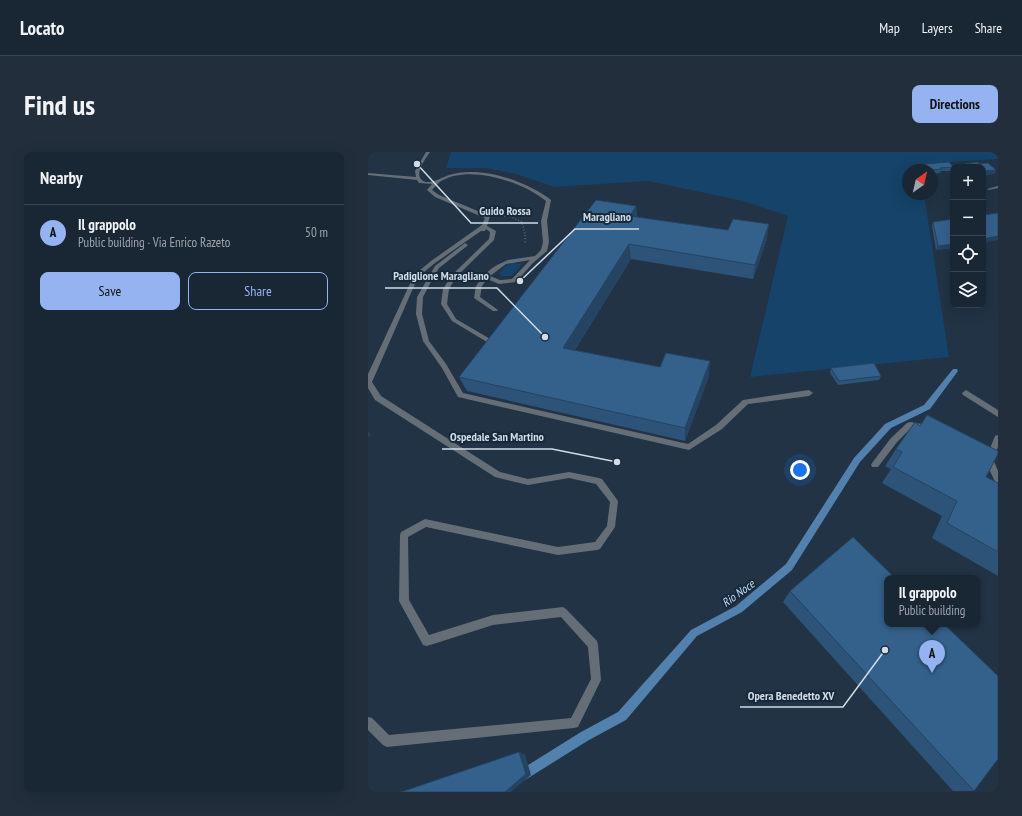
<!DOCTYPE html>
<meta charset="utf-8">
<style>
body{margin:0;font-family:"PT Sans Narrow",sans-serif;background:#222e3c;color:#f1f3f6}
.controls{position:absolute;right:12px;top:12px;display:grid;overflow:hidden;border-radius:8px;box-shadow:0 4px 16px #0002}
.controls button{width:36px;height:36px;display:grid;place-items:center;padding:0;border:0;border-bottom:1px solid #37434f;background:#192634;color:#f1f3f6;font:20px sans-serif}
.compass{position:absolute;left:534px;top:12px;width:36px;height:36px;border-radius:50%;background:#192634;box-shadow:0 4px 16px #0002;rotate:34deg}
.you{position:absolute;left:432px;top:318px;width:14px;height:14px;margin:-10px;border:3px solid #fff;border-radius:50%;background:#1a73e8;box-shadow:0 0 0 6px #1a73e833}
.badge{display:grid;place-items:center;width:26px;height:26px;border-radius:50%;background:#95b2f1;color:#111;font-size:13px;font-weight:700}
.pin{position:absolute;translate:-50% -33px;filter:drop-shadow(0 1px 2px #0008)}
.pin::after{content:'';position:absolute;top:21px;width:14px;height:12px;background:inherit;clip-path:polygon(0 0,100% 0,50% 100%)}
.popup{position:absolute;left:516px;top:423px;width:96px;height:52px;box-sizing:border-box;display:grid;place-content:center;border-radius:8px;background:#192634;filter:drop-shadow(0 1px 3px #0005);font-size:13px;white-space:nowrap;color:#9fa5ac}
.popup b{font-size:15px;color:#f1f3f6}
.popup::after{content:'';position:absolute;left:50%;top:100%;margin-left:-8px;border:8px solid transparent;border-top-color:#192634}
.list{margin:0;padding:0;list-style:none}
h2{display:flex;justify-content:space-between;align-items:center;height:52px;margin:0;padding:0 16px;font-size:17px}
h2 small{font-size:13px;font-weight:400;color:#9fa5ac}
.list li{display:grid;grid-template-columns:26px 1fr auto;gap:12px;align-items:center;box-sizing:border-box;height:56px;padding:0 16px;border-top:1px solid #37434f}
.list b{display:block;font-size:15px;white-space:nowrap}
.list p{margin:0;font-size:13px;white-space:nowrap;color:#9fa5ac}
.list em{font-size:13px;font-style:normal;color:#9fa5ac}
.actions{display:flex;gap:8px;padding:12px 16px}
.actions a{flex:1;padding:9px 0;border:1px solid #95b2f1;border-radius:8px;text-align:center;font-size:14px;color:#95b2f1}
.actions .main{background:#95b2f1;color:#111}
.icon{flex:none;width:22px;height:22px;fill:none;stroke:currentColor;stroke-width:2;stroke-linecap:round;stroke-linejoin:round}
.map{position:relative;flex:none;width:630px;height:640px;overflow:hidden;border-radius:8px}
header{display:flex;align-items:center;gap:24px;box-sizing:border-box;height:56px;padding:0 20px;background:#192634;border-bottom:1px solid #37434f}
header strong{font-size:19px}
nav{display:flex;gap:22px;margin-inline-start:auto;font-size:14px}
.intro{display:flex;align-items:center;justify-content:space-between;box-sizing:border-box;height:96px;padding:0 24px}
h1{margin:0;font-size:28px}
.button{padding:10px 18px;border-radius:8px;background:#95b2f1;color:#111;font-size:14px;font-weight:700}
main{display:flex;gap:24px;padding:0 24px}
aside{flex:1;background:#192634;border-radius:8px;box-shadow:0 4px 16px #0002}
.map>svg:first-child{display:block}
</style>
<header>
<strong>Locato</strong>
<nav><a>Map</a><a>Layers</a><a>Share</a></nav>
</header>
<div class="intro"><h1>Find us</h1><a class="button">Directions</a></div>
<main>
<aside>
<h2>Nearby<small></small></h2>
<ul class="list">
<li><span class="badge">A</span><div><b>Il grappolo</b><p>Public building · Via Enrico Razeto</p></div><em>50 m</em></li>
</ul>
<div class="actions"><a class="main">Save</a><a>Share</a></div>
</aside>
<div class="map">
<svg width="630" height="640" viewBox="0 0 630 640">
<rect width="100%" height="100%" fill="#213345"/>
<!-- green -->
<g fill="#154369">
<polygon points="83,0 624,0 630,3 630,7 551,12 552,18 540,18 540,42 556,42 581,205 382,225 420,64 375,49 280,29 186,35 148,22 118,16 78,16"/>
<polygon points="145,111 154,112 144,124 134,124 131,121 139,113"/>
</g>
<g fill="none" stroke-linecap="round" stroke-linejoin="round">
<!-- stream -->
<polygon fill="#5381ad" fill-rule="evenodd" points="585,217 589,217 590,219 562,257 523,276 492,310 424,418 374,460 329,484 258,568 221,588 157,628 153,630 149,628 147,624 149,620 213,580 250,560 323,478 368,454 418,412 486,306 517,272 556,253"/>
<!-- path -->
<polyline stroke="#5a6a7a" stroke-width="1.5" stroke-dasharray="1 2" stroke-linecap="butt" points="133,64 141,64 154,70 157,82 157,92"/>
<!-- service -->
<g fill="#656e77" fill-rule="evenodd">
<path d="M 58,0 L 62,0 C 58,6 47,20 53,27 C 59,35 75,25 81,23 C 112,13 159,29 183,48 L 179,69 L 181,90 L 179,99 L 165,111 L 148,130 L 131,132 L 119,127 L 114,134 L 112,145 L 130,158 L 129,159 L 125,159 L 106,146 L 108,134 L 116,123 L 123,117 L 129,113 L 140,108 L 167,104 L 173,98 L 175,90 L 173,69 L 178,49 C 155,30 102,12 73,29 C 70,31 67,35 64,38 L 71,43 L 122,64 L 119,74 L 128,79 L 126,88 L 88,125 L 81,137 L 79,152 L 88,167 L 124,188 L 123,190 L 119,190 L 84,169 L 73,152 L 75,137 L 84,123 L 121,87 L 122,80 L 118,77 L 117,79 L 113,79 L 67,111 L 50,125 L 4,230 L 13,244 L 132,320 L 160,327 L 201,320 L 231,326 L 234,327 L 250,349 L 247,375 L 232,397 L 229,398 L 190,403 L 58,375 L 40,385 L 41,448 L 61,483 L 125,463 L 195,455 L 198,457 L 229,489 L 230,493 L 233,528 L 210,575 L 206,576 L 19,595 L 15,593 L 0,578 L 0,565 L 4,566 L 21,583 L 203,566 L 223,527 L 220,495 L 193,465 L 125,473 L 59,494 L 55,493 L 31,449 L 32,383 L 33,380 L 57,367 L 190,395 L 227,390 L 239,374 L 242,350 L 228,332 L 201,326 L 160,333 L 127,325 L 7,248 L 0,236 L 0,222 L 46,123 L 63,109 L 114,73 L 117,66 L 67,45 L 59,38 L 64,32 L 51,31 L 49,28 L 0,23 L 0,21 L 48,25 L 47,19 ZM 162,108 L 144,127 L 132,128 L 122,124 L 138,112 Z"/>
<polygon points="97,91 100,93 99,94 71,116 66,124 55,145 54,162 61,189 78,212 95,241 320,292 348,273 375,248 441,238 445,241 441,244 380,252 354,277 321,298 90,245 74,216 55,189 48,162 49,145 67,114"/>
</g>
<!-- minor -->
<g fill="#656e77" fill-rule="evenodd">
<polygon points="630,34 630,36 621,38 619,37"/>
<polygon points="598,238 630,258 630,265 595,243 594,241"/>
<polygon points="542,270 554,272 558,275 554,278 543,276 529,290 510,315 504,315 503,313 504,311 523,286 539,271"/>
<polygon points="630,283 630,295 625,307 630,319 630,331 627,330 618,310 615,309 614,307 615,305 619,304 627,284"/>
</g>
</g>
<!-- wall -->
<g fill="#2d5378">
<polygon points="610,10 611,12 620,11 628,18 626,22 615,23 615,15 596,15 597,12"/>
<polygon points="557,12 585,15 583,19 573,19 572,21 564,22 564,18 558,18 555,16"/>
<polygon points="268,54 269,65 399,87 385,127 263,107 207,198 292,215 341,224 317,289 99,239 91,225"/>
<polygon points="585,67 585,96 568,98 564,74 565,70"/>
<polygon points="463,216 513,224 511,228 470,233 462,221"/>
<polygon points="528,297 618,325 630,331 630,424 564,386 574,364 514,331 523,317 517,314"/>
<polygon points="422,439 606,639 585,639 415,450"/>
</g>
<!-- shaded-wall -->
<g fill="#244461">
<polygon points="628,18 626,22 615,23 615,19"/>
<polygon points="268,54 269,69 262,64"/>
<polygon points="401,72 399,87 385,127 387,113"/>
<polygon points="630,84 630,88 615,91 615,87"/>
<polygon points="261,92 263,107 199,210 195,196"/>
<polygon points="585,92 585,96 568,98 570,94"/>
<polygon points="342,209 341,224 317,289 317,276"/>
<polygon points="0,279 3,283 0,285"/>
<polygon points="151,600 157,602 163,623 143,640 137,640"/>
</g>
<!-- building -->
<g fill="#34618b" stroke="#244461">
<polygon points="581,10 585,15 572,16 574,17 563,18 557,12"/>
<polygon points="610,10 611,12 620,11 628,18 615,19 615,15 601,15 597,12"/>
<polygon points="228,48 268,54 262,64 360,78 365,67 401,72 387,113 261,92 195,196 292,215 298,201 342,209 317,276 91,225"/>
<polygon points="630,61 630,84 615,87 615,63"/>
<polygon points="585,67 585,92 570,94 565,70"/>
<polygon points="506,211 513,224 471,229 463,216"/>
<polygon points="559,263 630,299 630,302 618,325 630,331 630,400 579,371 589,349 525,315 534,300 528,297 547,270 552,274"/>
<polygon points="485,385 527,426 519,426 519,472 576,472 630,524 630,607 606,639 422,439"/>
<polygon points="151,600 158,622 137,640 33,640"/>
</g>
<g text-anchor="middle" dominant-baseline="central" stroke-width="4" stroke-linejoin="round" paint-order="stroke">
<!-- water labels -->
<g font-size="12" font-style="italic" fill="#c0daf4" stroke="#17293a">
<text transform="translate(370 441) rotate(-36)">Rio Noce</text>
</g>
</g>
<!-- callouts -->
<path fill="none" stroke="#d0dce7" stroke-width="1.5" d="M49 12L103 71H170M152 129L207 77H271M177 185L129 136H17M249 310L184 297H74M517 498L475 555H372"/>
<g fill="#d0dce7" stroke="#17293a" stroke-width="1.5">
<circle cx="49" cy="12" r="4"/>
<circle cx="152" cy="129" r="4"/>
<circle cx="177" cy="185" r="4"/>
<circle cx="249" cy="310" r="4"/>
<circle cx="517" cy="498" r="4"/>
</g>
<g font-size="12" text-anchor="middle" font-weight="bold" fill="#d0dce7" stroke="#17293a" stroke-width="4" stroke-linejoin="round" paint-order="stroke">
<text x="137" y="63">Guido Rossa</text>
<text x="239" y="69">Maragliano</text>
<text x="73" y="128">Padiglione Maragliano</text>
<text x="129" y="289">Ospedale San Martino</text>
<text x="423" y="548">Opera Benedetto XV</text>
</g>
</svg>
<div class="controls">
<button>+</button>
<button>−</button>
<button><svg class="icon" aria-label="locate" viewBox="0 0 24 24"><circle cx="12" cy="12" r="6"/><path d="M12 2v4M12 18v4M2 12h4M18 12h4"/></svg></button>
<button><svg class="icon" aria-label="layers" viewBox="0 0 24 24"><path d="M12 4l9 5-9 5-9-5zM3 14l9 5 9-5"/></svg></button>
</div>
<svg class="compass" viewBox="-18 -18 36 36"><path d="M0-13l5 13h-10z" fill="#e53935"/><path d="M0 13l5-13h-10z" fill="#9fa5ac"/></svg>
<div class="you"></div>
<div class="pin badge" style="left:564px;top:521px">A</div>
<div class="popup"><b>Il grappolo</b>Public building</div>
</div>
</main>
